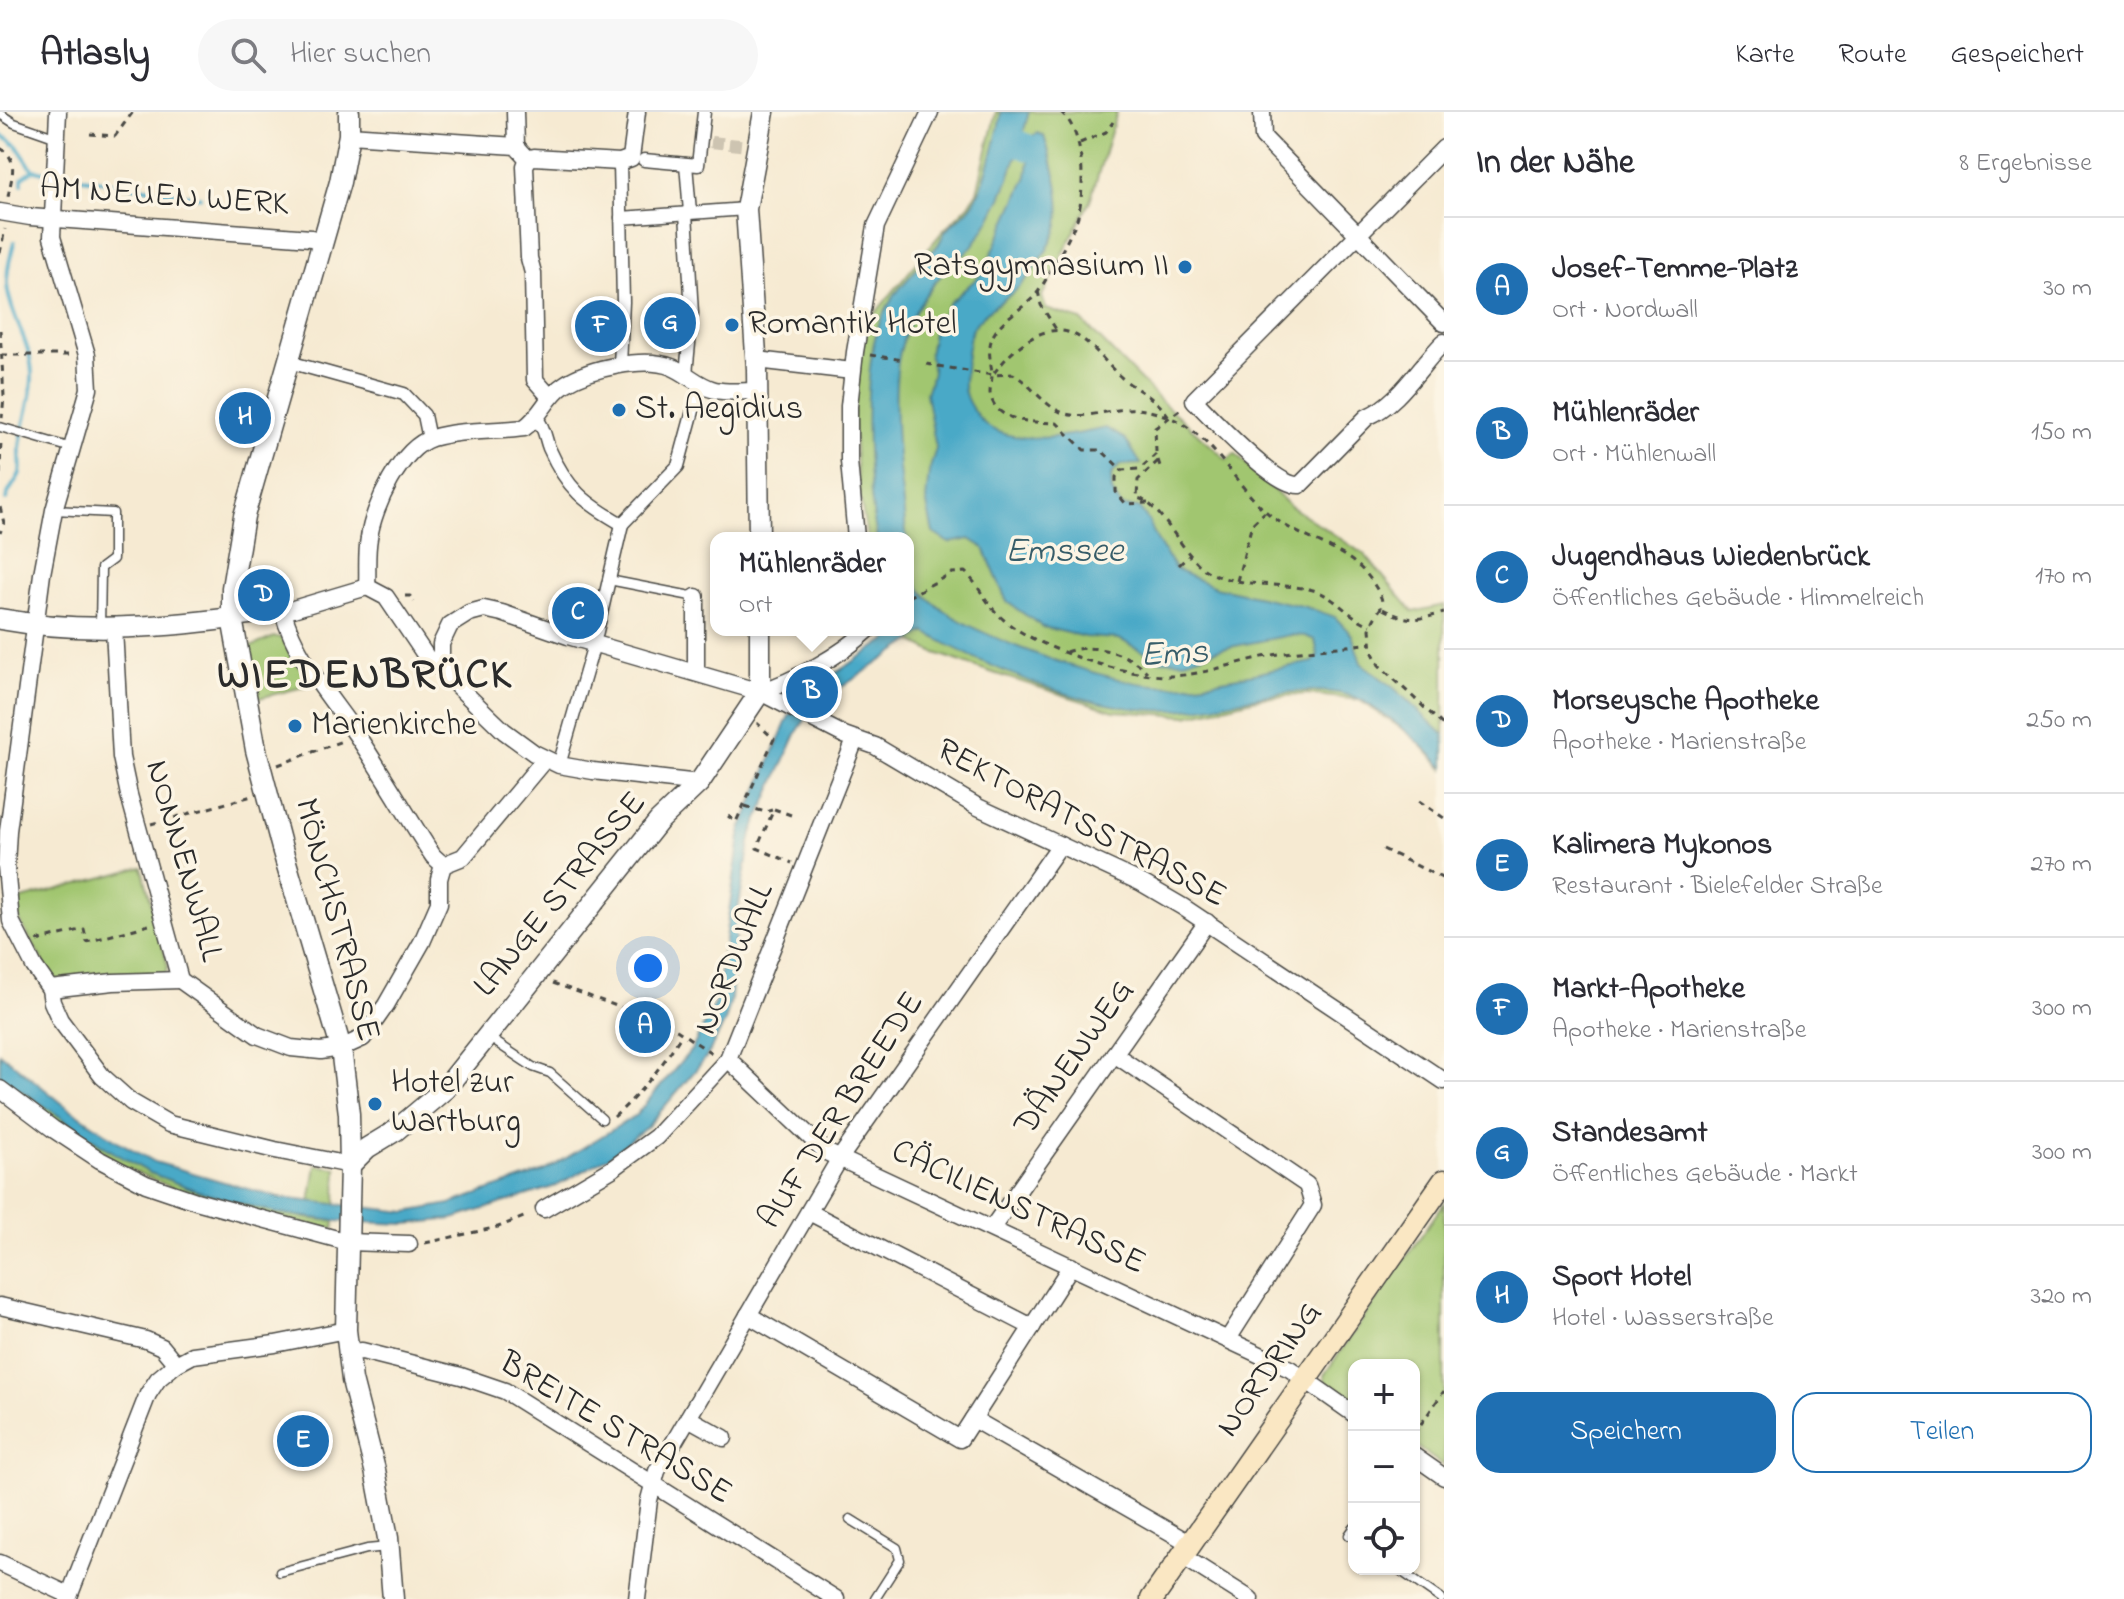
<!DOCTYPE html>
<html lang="de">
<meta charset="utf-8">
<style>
body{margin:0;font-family:"Indie Flower",sans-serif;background:#f7f7f7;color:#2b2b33}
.controls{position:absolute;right:24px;bottom:24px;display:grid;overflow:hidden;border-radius:16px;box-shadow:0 2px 6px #0004}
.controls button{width:72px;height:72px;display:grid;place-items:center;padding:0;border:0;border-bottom:2px solid #e1e1e2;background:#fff;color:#2b2b33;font:40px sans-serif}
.you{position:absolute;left:648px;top:856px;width:28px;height:28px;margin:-20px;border:6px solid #fff;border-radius:50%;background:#1a73e8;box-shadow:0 0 0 12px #1a73e833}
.badge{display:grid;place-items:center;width:52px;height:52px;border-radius:50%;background:#1f6fb2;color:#fff;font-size:26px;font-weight:700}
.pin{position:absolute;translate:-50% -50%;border:4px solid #fff;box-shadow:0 2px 8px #0006}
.popup{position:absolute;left:710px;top:420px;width:204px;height:104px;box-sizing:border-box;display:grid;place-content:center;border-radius:16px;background:#fff;filter:drop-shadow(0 2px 6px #0005);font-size:26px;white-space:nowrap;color:#7c7c81}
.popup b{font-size:30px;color:#2b2b33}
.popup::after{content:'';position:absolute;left:50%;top:100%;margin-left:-16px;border:16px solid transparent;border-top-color:#fff}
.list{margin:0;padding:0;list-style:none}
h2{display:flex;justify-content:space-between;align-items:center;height:104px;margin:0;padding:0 32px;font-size:34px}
h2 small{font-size:26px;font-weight:400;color:#7c7c81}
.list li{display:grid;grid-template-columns:52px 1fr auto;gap:24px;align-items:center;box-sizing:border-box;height:144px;padding:0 32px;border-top:2px solid #e1e1e2}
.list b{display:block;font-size:30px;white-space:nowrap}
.list p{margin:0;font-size:26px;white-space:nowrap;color:#7c7c81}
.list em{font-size:26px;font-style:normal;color:#7c7c81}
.actions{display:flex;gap:16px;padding:24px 32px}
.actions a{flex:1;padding:18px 0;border:2px solid #1f6fb2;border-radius:24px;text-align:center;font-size:28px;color:#1f6fb2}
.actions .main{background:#1f6fb2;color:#fff}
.icon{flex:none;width:44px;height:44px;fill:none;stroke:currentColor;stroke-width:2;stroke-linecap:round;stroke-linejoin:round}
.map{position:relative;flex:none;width:1444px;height:1487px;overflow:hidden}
header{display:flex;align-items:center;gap:48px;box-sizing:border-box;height:112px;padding:0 40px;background:#fff;border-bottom:2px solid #e1e1e2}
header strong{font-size:38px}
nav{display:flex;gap:44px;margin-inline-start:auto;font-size:28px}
.search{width:560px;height:72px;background:#f7f7f7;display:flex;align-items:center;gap:20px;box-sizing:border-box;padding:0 28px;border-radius:44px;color:#7c7c81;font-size:30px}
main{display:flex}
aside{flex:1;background:#fff}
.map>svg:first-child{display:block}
</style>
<header>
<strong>Atlasly</strong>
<div class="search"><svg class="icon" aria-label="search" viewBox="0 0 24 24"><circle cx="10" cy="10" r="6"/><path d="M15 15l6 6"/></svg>Hier suchen</div>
<nav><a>Karte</a><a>Route</a><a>Gespeichert</a></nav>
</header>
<main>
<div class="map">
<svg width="1444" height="1487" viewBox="0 0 1444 1487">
<rect width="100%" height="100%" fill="#fcf5e5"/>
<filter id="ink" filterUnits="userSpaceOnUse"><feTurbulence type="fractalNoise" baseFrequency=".0125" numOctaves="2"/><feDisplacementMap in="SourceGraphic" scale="16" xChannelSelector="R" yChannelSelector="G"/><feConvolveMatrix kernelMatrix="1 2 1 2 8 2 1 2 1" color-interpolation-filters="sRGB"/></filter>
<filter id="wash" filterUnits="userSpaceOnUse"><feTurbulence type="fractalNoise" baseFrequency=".006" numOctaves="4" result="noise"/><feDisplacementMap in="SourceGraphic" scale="32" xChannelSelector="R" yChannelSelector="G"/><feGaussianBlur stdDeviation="1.8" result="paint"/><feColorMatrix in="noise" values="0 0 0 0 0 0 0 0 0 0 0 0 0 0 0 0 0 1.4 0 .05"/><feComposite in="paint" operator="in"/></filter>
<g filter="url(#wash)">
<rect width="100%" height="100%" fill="#f6ead2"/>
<!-- green -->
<g fill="#a1c670" stroke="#66784e" stroke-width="2">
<polygon points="996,0 1117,0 1090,89 1042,184 1046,197 1081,208 1161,289 1227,348 1235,341 1289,393 1365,443 1413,500 1444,493 1444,658 1413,624 1359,588 1307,582 1261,586 1187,604 1114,599 993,561 933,540 890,518 908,518 908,426 867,426 857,365 853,307 861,233 872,205 942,120 969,93 977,80"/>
<polygon points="274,525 279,525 284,529 311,573 255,587 248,536"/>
<polygon points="142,755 168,855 165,862 54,869 18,806 18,788"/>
<polygon points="0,964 108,1037 150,1061 305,1106 335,1109 334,1117 274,1106 197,1086 101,1045 0,972"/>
<polygon points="316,1053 337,1056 336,1093 310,1091"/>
<polygon points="1444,1091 1444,1354 1414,1333 1414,1253 1354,1253 1354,1292 1326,1273 1324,1263"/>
</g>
<!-- water -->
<path fill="#48a9c7" stroke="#3a6a79" stroke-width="2" d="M 1001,0 L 1029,0 C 1016,48 1004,93 973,133 C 963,146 948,154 938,167 C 922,186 907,211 901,236 C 891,271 897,338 901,375 C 905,404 906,444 917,471 C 935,515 1097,566 1145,572 C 1158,574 1174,574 1187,573 C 1229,569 1272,557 1313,550 L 1318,543 L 1315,528 L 1305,524 L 1290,523 L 1220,537 L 1185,549 L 1160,548 L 1119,527 L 1085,525 L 1043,515 L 1007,490 L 984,436 L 970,427 L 949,431 L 933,421 L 926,388 L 929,360 L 936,336 L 926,281 L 933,260 L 929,243 L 933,220 L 949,191 L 983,161 L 1027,64 L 1032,24 L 1038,21 L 1044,24 C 1052,50 1064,84 1058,113 C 1053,133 1030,165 1015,179 C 1003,189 987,197 977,210 C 968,221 968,236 966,250 C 962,277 962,284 979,306 C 1003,337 1072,324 1106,316 L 1125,327 L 1141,352 L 1120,353 L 1111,363 L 1112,380 L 1122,395 L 1139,396 L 1149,410 L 1158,430 L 1176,458 L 1215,475 L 1306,495 L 1335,505 L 1352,523 L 1361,551 L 1394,576 L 1444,623 L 1444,656 C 1422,632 1406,618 1380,600 C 1373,596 1366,590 1359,587 C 1332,575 1291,579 1262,584 C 1226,590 1192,600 1154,598 C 1082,595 987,556 925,520 L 816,592 L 797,620 L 752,721 L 736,809 L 731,888 L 725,910 L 706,946 L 648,1014 L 610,1044 L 556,1074 L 453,1107 L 406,1112 L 335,1109 L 275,1101 L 198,1079 L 150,1061 L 108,1037 L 0,964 L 0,941 L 63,992 L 116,1028 L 155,1050 L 280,1086 L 407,1100 L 450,1092 L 545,1059 L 636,1003 L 692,937 L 716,888 L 741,717 L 788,606 L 803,582 L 902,518 L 908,518 L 908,426 L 877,426 C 867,373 859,249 884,201 C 897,175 918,157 937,134 C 941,130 942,123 946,119 C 954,109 965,103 972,93 C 984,78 999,19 1001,0 Z"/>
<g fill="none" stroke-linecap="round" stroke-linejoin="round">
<!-- stream -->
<g stroke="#48a9c7" stroke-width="4">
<polyline points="0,22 17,34 33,58 49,61"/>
<polyline points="58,62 200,85"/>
<polyline points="22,72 22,66 33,58"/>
<path d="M 6,388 C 8,377 16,371 20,361 C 22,354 19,343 20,336 C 22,311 33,287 32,262 C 31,230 10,204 7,173 C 6,158 11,144 14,130"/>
</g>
<!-- river -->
<polyline stroke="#48a9c7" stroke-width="26" points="1009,26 1029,36"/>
</g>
</g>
<g filter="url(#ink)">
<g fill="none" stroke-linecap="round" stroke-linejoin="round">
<!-- pedestrian-tunnel -->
<polyline stroke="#cdc4b1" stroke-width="12" stroke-dasharray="12 6" stroke-linecap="butt" points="711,30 758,35"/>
<defs>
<g id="service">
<polyline points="0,2 14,11 57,26"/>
<polyline points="0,315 72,336"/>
<polyline points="54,398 113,401 113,447 101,456 100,516"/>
<polyline points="609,468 696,485"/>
<polyline points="488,925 533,955 550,961 602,1007"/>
<polyline points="850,1407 897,1436 900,1448 875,1487"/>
<polyline points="1354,1416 1349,1423 1354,1426"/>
<polyline points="1398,1457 1441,1487"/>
<polyline points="280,1460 367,1437 388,1435"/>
</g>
<g id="pedestrian">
<polyline points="644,48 698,53 704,0"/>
<polyline points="686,52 690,100"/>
<polyline points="621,106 746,97"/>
<polyline points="289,250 404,282 424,303 429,327"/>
<polyline points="620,253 623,190 620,50"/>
<polyline points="686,262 692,201 686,101"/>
<path d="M 537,307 C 545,316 545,326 549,336 C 567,377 585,391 622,412"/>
<polyline points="622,412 678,354 700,273"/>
<polyline points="559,653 594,532 622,412"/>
</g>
<g id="minor">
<polyline points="58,0 52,125 87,243 89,277 54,398 42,462 8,719 6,754 11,809 34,854 50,877 52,890 60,908 102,964 131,990 169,1012 275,1038 350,1053"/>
<polyline points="515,0 516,34"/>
<polyline points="1262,0 1263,25 1444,211"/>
<polyline points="349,23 516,34 528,47"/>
<path d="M 1444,36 L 1194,288 C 1212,306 1276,376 1300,373 L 1367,305 C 1400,291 1419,254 1444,230"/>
<polyline points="528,47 525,54 529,146 533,161 535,268 550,285"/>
<polyline points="528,47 534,45 620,50 631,46 637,0"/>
<polyline points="0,100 30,105 311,126 324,130"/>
<polyline points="757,248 852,259"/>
<polyline points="856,426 849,349 849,294 855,240 876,114 930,0"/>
<path d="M 367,475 C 368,459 366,442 369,426 C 373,395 401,336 432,326 C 461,317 495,320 524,316 C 542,304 547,283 565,272 C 590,256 644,244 672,255 C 687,261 698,274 715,278 C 728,281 744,279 757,279"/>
<polyline points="367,475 386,485 432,553 443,554"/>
<path d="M 283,500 C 296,547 329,583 356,622 C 383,662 407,704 433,744 L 443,753"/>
<polyline points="232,506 283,500 367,475"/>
<polyline points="114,517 121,645 129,683 180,868 257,923 291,936 321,939 341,936 363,926 386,893 422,830 439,791 439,767 443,753"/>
<polyline points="696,560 696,485"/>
<path d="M 760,580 C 795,569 841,543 868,518"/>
<polyline points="699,671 593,659 559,653 534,641 504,619 447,564 441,547 441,532 450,513 469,501 484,497 502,501 568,524 760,580 844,623 875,634 978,695 1142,771 1183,795 1444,969"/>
<polyline points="443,753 463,745 545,647"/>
<polyline points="50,877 113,870 180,868"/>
<polyline points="1114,942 1307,1073 1313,1093 1228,1227"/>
<polyline points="728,947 826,1040 1290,1257 1354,1302"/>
<polyline points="0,977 53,1017 100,1048 146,1072 196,1089 348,1130 409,1132"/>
<polyline points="544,1097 612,1057 656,1025 728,947 855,628"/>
<polyline points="809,1100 1032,1215"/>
<polyline points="992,1116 1207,810"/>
<polyline points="0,1194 146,1228 162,1235 176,1252"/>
<polyline points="748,1203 960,1327 1071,1154"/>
<polyline points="348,1240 362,1239 461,1264 505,1279 836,1487"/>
<polyline points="688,1306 724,1326"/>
<polyline points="973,1307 1191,1432"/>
<polyline points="1414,1344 1444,1365"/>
<polyline points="1182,1444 1250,1487"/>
<polyline points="0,1451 69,1483"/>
<polyline points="68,1487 148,1282 158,1267 176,1252 193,1243 275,1232 346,1218"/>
<polyline points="637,1487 649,1388 657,1359 840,1046 1060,733"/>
</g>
<g id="tertiary">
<polyline points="349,0 349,23 340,70 244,404 232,476 232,506 256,638 283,740 341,936 349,1002 350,1053 346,1218 352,1268 375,1358 388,1426 393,1487"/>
<polyline points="759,426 757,257 746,97 764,0"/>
<path d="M 0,507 C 78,521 154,516 232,506"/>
<polyline points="350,1053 367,1036 395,1019 445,977 659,709 699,671 760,580 760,518"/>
</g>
<polyline id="secondary" points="1152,1487 1444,1069"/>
</defs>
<!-- service casing -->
<use href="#service" stroke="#494844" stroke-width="11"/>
<!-- pedestrian casing -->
<use href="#pedestrian" stroke="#494844" stroke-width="15"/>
<!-- minor casing -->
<use href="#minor" stroke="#494844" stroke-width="19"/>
<!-- tertiary casing -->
<use href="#tertiary" stroke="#494844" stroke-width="23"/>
<!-- secondary casing -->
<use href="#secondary" stroke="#494844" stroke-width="25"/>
<!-- path -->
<g stroke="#494844" stroke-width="3" stroke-dasharray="6 6" stroke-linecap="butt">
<path d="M 1061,0 C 1085,20 1085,76 1078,104 C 1073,120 1048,166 1038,180 C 1026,196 1004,204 994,222 C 986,236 991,248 992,263 C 992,269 990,275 990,281 C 995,312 1034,310 1057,311 L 1084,338 L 1101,338 L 1122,358"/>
<polyline points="90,22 115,24 133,0"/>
<polyline points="1080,31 1106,20 1113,10"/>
<path d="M 0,36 C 20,47 11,66 8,85"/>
<polyline points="0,141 5,117"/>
<polyline points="1038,179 1041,193 1057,219"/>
<polyline points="0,218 4,284 2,306"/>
<polyline points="2,243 71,243"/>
<polyline points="870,243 904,248"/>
<path d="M 926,252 L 992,263 L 1013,262 C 1031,272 1042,292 1061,300 C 1080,309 1106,298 1127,297 C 1141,296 1156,300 1169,305 C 1216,324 1236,378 1274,406 C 1304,429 1349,436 1371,468 C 1392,499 1378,491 1370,517 L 1372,539 L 1379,553 L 1444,614"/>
<path d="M 994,261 C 1014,235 1048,203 1082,227 C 1097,237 1108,254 1122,266 C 1138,279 1158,287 1169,305"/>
<polyline points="1156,340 1155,316 1181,297"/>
<polyline points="1158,348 1161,357"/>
<path d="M 1158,349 L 1138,368 L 1137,386 C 1161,390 1184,447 1209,460 C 1241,476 1279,470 1313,478 C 1335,484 1349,506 1371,513"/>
<polyline points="0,362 1,326"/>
<polyline points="1148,391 1126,392 1116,380 1116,365 1122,358 1140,357 1156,342"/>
<polyline points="0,395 4,411 0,421"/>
<polyline points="1179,453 1190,443"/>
<polyline points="1237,469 1252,412 1265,400"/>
<polyline points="405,484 410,484 414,490"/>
<path d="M 908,485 L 952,461 L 965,460 C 979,473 987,494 1004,508 C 1038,537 1126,565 1171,564 C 1205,563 1239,549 1273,543 C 1305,537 1338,536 1371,531"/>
<path d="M 1383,497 C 1408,510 1417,508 1444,501"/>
<path d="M 1066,540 C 1092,530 1129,541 1147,560"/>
<polyline points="278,653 342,629"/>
<polyline points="1419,689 1444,706"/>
<polyline points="745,694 765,700 772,698"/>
<polyline points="791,703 774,697 757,736 792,751"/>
<polyline points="728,704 736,710 774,627 757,611"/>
<polyline points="151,712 252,684"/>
<polyline points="1383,737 1444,767"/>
<polyline points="37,829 84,817 87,830 149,813"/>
<polyline points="553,871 669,913 713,942"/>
<path d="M 614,1005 C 641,981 663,953 682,922"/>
<polyline points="425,1131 498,1115 529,1103"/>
<polyline points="1414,1322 1444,1279"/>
</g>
<!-- service -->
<use href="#service" stroke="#fff" stroke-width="8"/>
<!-- pedestrian -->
<use href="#pedestrian" stroke="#fff" stroke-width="12"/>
<!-- minor -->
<use href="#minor" stroke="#fff" stroke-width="16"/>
<!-- tertiary -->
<use href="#tertiary" stroke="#fff" stroke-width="20"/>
<!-- secondary -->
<use href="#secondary" stroke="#fae7c3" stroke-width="22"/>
</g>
</g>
<!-- markers -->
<g fill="#1f6fb2" stroke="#fcf5e5" stroke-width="3">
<circle cx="1185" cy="155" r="8"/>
<circle cx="732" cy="213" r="8"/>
<circle cx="619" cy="298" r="8"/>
<circle cx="295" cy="614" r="8"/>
<circle cx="375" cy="992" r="8"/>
</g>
<g text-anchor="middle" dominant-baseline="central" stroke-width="7" stroke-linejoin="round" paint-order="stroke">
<!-- street labels -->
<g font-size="34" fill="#2b2b2b" stroke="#fcf5e5">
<text transform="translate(164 85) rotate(4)">AM NEUEN WERK</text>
<text transform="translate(1081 712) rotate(28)">REKTORATSSTRASSE</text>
<text transform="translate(183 749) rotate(74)">NONNENWALL</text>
<text transform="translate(561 783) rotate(-51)">LANGE STRASSE</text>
<text transform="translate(336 808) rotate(75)">MÖNCHSTRASSE</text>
<text transform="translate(735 847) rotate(-68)">NORDWALL</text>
<text transform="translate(1075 946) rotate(-55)">DÄNENWEG</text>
<text transform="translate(842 999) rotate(-57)">AUF DER BREEDE</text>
<text transform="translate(1018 1096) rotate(25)">CÄCILIENSTRASSE</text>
<text transform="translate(1270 1258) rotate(-55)">NORDRING</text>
<text transform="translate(615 1317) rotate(31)">BREITE STRASSE</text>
</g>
<!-- poi labels -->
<g font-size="34" fill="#2b2b2b" stroke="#fcf5e5" text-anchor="start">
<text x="1169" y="155" text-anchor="end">Ratsgymnasium II</text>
<text x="748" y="213">Romantik Hotel</text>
<text x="635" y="298">St. Aegidius</text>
<text x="311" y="614">Marienkirche</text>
<text x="391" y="972">Hotel zur<tspan x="391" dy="39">Wartburg</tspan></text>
</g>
<!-- water labels -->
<g font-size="36" font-style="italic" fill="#375d69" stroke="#fcf5e5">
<text x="1064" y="440">Emssee</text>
<text transform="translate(1174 543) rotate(-3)">Ems</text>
</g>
<!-- district labels -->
<g font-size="42" font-weight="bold" letter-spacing="2" fill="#2b2b2b" stroke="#fcf5e5">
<text x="365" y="564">WIEDENBRÜCK</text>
</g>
</g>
</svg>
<div class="controls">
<button>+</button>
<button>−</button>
<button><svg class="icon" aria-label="locate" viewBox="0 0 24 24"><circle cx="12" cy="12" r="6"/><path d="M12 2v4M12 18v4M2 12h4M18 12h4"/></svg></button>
</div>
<div class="you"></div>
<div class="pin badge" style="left:645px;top:915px">A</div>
<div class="pin badge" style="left:812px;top:580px">B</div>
<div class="popup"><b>Mühlenräder</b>Ort</div>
<div class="pin badge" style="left:578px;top:501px">C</div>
<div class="pin badge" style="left:264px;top:483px">D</div>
<div class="pin badge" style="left:303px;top:1329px">E</div>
<div class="pin badge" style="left:601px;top:214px">F</div>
<div class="pin badge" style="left:670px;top:211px">G</div>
<div class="pin badge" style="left:245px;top:306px">H</div>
</div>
<aside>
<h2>In der Nähe<small>8 Ergebnisse</small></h2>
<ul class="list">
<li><span class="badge">A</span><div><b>Josef-Temme-Platz</b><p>Ort · Nordwall</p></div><em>30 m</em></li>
<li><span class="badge">B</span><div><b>Mühlenräder</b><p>Ort · Mühlenwall</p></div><em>150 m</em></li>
<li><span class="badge">C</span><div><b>Jugendhaus Wiedenbrück</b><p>Öffentliches Gebäude · Himmelreich</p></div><em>170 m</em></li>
<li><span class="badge">D</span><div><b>Morseysche Apotheke</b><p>Apotheke · Marienstraße</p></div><em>250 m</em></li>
<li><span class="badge">E</span><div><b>Kalimera Mykonos</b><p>Restaurant · Bielefelder Straße</p></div><em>270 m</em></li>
<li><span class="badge">F</span><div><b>Markt-Apotheke</b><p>Apotheke · Marienstraße</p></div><em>300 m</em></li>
<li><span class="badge">G</span><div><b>Standesamt</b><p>Öffentliches Gebäude · Markt</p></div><em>300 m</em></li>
<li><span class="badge">H</span><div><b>Sport Hotel</b><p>Hotel · Wasserstraße</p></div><em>320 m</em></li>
</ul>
<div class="actions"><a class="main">Speichern</a><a>Teilen</a></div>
</aside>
</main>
